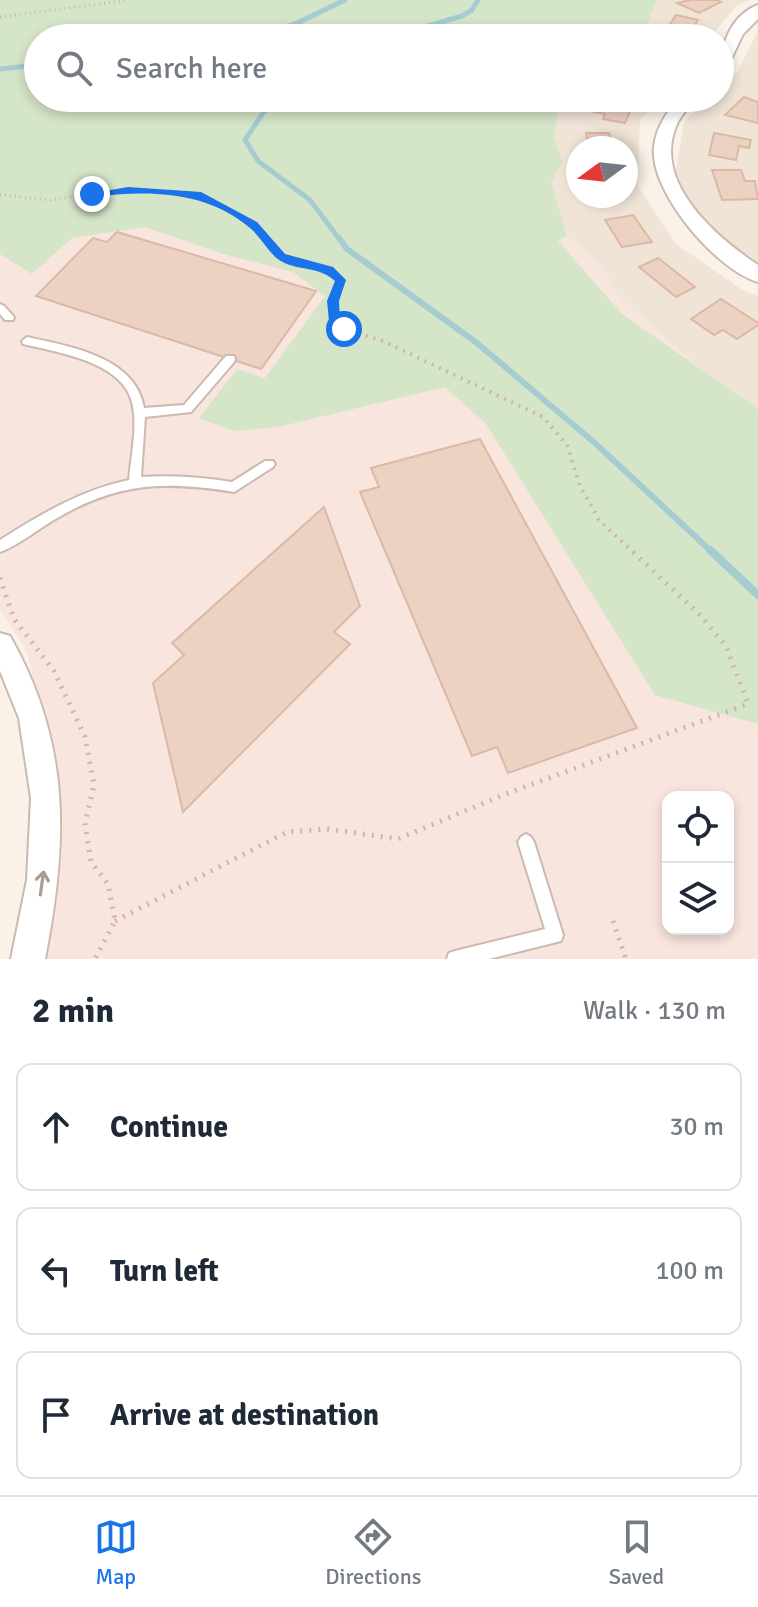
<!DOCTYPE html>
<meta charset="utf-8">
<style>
body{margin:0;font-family:Signika,sans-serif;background:#f6f6f7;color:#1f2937}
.controls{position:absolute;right:24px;bottom:24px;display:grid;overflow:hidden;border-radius:16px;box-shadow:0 4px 12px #0003}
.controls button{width:72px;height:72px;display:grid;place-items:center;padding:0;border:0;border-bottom:2px solid #e0e1e3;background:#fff;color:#1f2937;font:40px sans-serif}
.compass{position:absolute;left:566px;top:136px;width:72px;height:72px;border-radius:50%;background:#fff;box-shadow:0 4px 12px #0003;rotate:255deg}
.stop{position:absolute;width:24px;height:24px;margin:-18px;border:6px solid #1a73e8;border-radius:50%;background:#fff}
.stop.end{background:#1a73e8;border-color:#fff;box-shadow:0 2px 8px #0008}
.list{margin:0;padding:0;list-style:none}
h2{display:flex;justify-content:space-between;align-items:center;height:104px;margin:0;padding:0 32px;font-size:34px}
h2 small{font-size:26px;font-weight:400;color:#747a83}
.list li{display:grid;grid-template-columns:52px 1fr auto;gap:24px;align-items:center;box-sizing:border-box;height:128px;margin:0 16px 16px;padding:0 16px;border:2px solid #e0e1e3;border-radius:16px}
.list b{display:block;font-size:30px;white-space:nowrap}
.list em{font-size:26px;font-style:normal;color:#747a83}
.icon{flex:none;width:44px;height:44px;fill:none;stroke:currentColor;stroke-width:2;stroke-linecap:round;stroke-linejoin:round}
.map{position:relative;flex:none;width:758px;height:959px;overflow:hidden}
.search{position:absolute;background:#fff;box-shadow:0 4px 12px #0003;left:24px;right:24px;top:24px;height:88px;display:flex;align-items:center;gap:20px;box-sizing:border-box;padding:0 28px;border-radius:44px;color:#747a83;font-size:30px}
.sheet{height:536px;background:#fff}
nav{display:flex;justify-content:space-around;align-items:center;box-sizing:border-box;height:112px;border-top:2px solid #e0e1e3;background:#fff;font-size:22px;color:#747a83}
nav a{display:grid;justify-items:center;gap:4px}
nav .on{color:#1a73e8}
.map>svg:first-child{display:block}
</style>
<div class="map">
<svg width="758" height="959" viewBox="0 0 758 959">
<rect width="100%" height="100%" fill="#faf2e8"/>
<!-- residential -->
<g fill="#f0e4d7" fill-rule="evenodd">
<polygon points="656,0 750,0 737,5 710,38 636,38"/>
<polygon points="758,30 758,262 715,233 691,209 676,170 684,122 709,98 720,98 720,87 738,71"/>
<path d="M 551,98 L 660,98 L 640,121 L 637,185 L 676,244 L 744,291 L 758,296 L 758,419 L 619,297 L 601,265 L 567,236 L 550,181 L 542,117 ZM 578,148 L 626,148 L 626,196 L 578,196 Z"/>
</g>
<!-- commercial -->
<path fill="#f8e5dd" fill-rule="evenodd" d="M 152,226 L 273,257 L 356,318 L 567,236 L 601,265 L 619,297 L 758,419 L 758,959 L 45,959 L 50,941 L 60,799 L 27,652 L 0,610 L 0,248 ZM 668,797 L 728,797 L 728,929 L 668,929 Z"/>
<!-- green -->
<polygon fill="#d5e5c8" points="0,0 657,0 643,32 637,38 38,38 38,98 561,98 553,137 563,162 551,182 567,236 558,241 622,314 758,409 758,724 655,695 486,424 445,387 278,427 234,431 199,418 237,369 265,378 325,296 293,272 223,254 145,227 72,238 32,274 0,254"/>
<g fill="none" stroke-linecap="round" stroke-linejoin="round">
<!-- stream-far2 -->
<g stroke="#a6cbd1" stroke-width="5">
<polyline points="238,38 293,25 345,0"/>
<polyline points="387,38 462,16 472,10 478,0"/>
<polyline points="0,69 38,65"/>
<polyline points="273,98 245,140 258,161 310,200 340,240"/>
</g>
<!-- stream-far1 -->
<polyline stroke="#a6cbd1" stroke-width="6" points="339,238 347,249 477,343 596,444 712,552"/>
<!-- stream -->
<polyline stroke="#a6cbd1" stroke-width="8" points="710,550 758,595"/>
</g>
<!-- building -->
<g fill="#ebd2c3" stroke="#dcb9a5" stroke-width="2">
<polygon points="690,0 717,0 721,2 699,13 677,3"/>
<polygon points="676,15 698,20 687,38 668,36 672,30 667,29"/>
<polygon points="744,97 758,102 758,123 725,115"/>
<polygon points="609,98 634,102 625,123 603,119 605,114 590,111 595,101 607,103"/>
<polygon points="586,133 609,133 613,148 589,148"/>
<polygon points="714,133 751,140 749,148 739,146 736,160 709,155"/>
<polygon points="712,170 741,170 745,181 755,181 758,199 722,200"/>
<polygon points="633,215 652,242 622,247 605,220"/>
<polygon points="117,232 316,291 261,369 36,296 93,238 107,242"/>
<polygon points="658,258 695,287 676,297 639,267"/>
<polygon points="721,299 758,323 758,325 737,339 723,330 714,335 691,319"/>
<polygon points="480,439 637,728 508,773 497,747 472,756 360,492 379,487 371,468"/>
<polygon points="324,507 360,606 334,632 350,644 183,812 153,683 184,655 172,643"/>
</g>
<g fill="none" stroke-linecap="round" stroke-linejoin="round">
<defs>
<g id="service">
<polygon points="0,304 4,306 14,317 13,320 5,320 0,314"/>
<path d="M 27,337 C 69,346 136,357 144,408 L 184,405 L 226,356 L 234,356 L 235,359 L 234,362 L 191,412 L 145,417 L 141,477 C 173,475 201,477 232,482 L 265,461 L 273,461 L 275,464 L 273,467 L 234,492 C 167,481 119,482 59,517 C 39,528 21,544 0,552 L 0,540 C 41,514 81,490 129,480 C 131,454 139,423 131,399 C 119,361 56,352 23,344 L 22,341 Z"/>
<polygon points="526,834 531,837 534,842 563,935 561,941 489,959 447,959 449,953 455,951 545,929 518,842 521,837"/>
</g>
<g id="minor">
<path d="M 758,5 L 758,19 L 743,34 L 726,70 L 720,72 C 720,46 731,15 758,5 Z"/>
<path d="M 678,98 L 695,98 C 690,106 681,115 677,124 C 651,182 716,237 758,265 L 758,282 C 716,270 649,191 654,147 C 656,127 667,113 678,98 Z"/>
<path d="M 0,633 L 10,636 C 71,744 68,841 45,959 L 11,959 L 27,880 L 31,798 L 19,718 L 0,671 Z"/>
</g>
</defs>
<!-- service casing -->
<use href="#service" stroke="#cabaaf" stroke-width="4"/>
<!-- minor casing -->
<use href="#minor" stroke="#cabaaf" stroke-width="4"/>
<!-- path-far2 -->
<g stroke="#d0b5a6" stroke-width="3" stroke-dasharray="1 4" stroke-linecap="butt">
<polyline points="0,17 129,0"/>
<polyline points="0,195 50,200 128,190 197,194 253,225 266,240"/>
</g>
<!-- path-far1 -->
<polyline stroke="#d0b5a6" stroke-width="4" stroke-dasharray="2 6" stroke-linecap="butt" points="265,238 281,256 330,270 341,280 333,301 334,321 344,329 383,341 543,417 567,445 580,486 599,520 633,552"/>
<!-- path -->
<g stroke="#d0b5a6" stroke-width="5" stroke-dasharray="2 7" stroke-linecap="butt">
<polyline points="0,578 14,619 54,671 85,737 94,785 85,823 91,862 108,884 115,921 95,959"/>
<polyline points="115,921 287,832 327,829 398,839 503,795 748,704 726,646 701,616 631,550"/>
<polyline points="613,921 626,959"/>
</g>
<!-- service -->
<use href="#service" fill="#fff" fill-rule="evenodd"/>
<!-- minor -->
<use href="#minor" fill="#fff" fill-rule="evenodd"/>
</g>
<!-- one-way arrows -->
<defs><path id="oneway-shaft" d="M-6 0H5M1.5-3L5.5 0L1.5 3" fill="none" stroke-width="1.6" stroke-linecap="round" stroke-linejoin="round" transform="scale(2)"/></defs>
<use stroke="#a99c95" href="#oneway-shaft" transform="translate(42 883) rotate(-82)"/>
<!-- route -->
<path fill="#1a73e8" d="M 128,187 L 201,192 L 257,222 L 285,254 L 333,267 L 346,280 L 339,301 L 340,320 L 348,326 L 348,332 L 340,332 L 329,321 L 327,301 L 335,281 C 318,265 298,272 279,260 C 268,252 261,237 250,228 C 206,190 147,190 92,197 L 87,194 Z"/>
</svg>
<div class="controls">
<button><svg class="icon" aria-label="locate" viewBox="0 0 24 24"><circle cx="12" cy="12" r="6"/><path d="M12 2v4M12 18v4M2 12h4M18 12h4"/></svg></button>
<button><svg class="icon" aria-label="layers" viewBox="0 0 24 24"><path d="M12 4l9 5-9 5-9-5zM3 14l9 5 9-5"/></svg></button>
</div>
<svg class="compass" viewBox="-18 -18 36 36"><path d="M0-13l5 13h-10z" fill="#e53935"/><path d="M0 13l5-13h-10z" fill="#747a83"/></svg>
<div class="stop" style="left:344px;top:329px"></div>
<div class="stop end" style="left:92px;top:194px"></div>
<div class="search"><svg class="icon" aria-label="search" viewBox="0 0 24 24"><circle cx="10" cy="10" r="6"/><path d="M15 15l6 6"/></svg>Search here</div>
</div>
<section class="sheet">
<h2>2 min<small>Walk · 130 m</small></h2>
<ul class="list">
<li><svg class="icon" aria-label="ahead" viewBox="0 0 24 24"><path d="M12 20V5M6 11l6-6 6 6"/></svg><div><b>Continue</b></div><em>30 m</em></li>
<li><svg class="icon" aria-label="left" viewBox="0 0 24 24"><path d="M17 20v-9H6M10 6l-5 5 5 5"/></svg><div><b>Turn left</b></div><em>100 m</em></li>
<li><svg class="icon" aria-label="arrive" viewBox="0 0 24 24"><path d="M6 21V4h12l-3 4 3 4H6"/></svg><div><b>Arrive at destination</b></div></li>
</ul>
</section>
<nav>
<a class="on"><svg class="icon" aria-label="map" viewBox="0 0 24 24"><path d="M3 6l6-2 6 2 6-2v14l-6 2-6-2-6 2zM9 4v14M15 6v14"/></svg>Map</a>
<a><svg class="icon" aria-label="directions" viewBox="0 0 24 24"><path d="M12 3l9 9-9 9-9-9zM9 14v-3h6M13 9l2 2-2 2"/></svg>Directions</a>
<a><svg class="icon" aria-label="saved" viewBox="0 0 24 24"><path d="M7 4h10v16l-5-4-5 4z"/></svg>Saved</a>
</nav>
